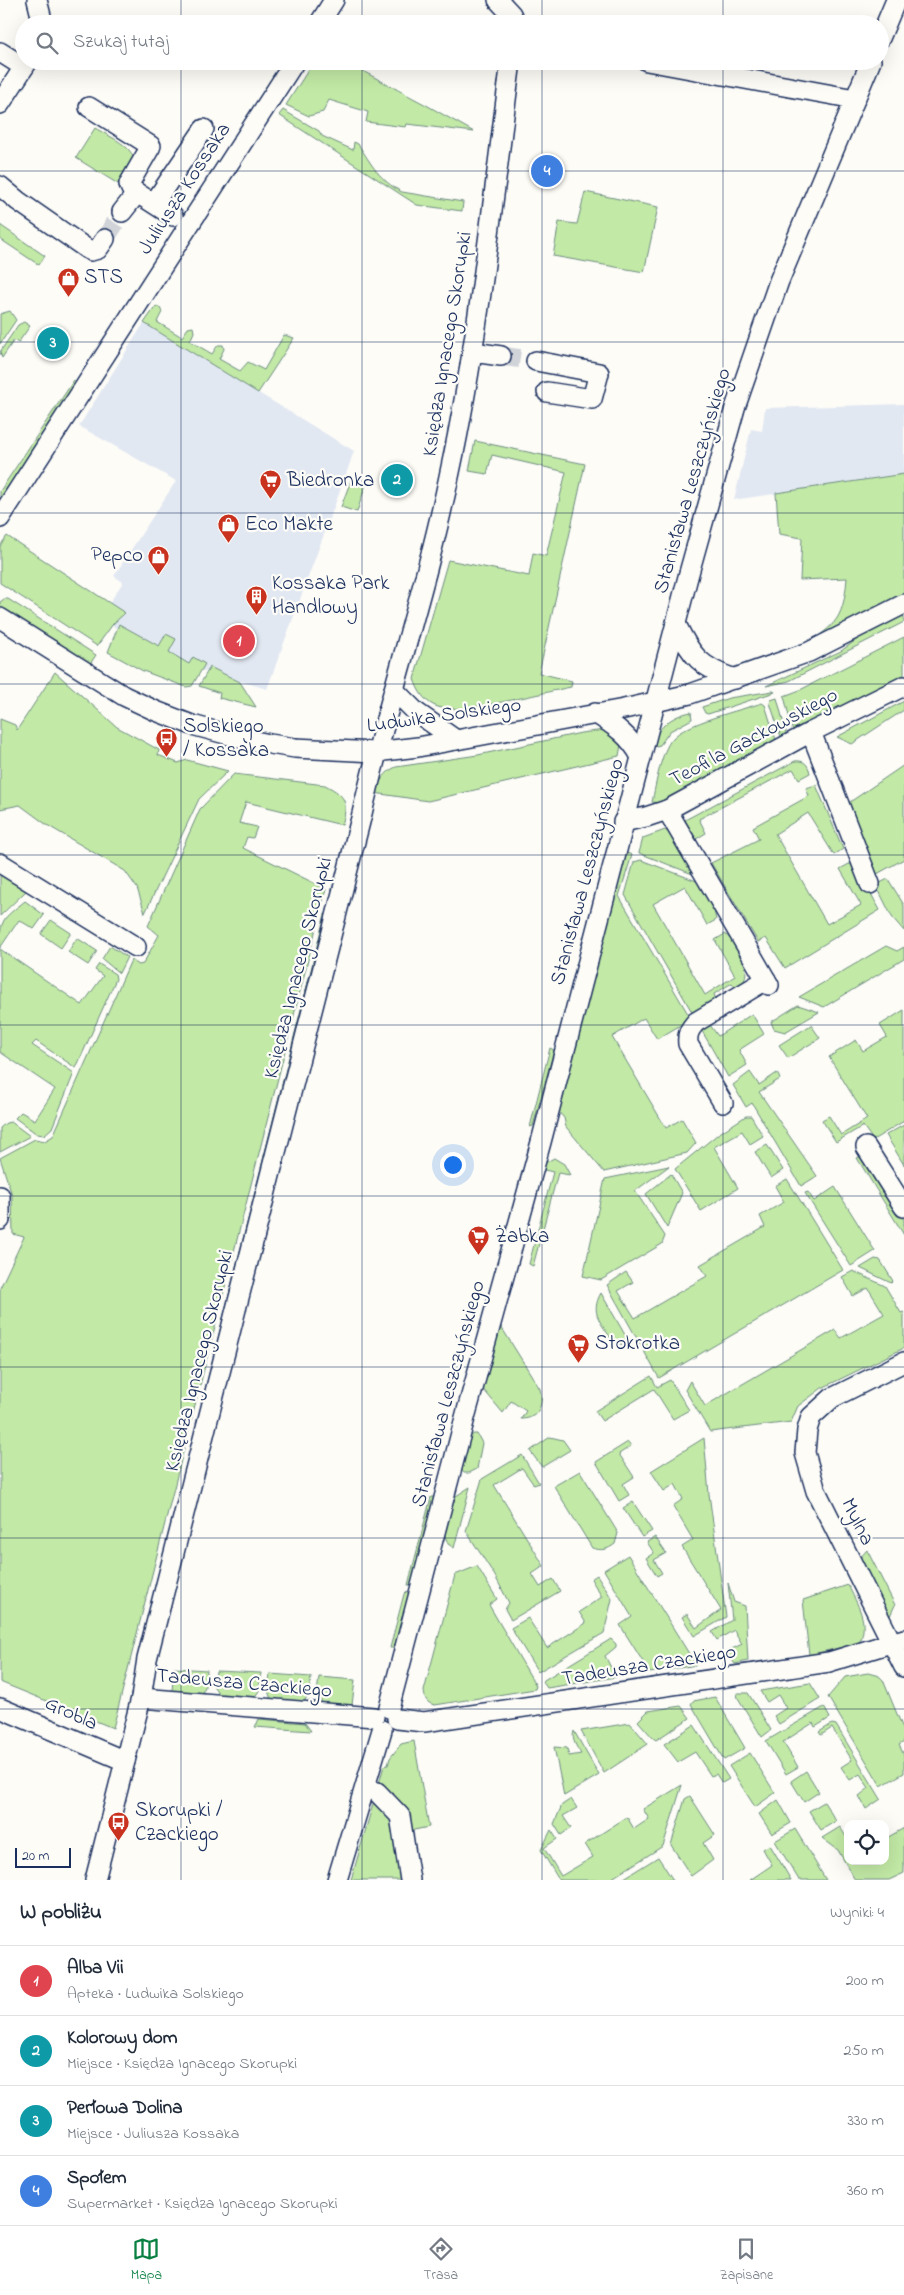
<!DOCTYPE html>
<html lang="pl">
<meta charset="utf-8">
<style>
body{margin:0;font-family:"Indie Flower",sans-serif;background:#f6f6f7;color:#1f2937}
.controls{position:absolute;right:15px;bottom:15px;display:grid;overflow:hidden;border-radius:10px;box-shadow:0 5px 20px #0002}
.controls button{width:45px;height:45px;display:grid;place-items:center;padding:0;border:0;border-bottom:1px solid #e0e1e3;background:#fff;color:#1f2937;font:25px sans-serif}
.scale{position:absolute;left:15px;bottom:12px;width:56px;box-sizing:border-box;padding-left:5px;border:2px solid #1b2f5e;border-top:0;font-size:14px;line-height:18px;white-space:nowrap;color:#1b2f5e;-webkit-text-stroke:4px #fdfcf7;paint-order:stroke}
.you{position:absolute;left:452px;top:1164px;width:18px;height:18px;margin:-12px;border:4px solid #fff;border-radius:50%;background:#1a73e8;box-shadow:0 0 0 8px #1a73e833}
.badge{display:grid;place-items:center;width:32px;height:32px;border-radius:50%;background:#0b8043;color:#fff;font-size:16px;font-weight:700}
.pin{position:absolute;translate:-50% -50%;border:2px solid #fff;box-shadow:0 1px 5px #0006}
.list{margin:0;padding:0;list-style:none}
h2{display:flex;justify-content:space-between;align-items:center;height:65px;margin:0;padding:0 20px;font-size:21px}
h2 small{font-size:16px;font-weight:400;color:#747a83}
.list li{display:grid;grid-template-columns:32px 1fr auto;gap:15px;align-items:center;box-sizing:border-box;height:70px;padding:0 20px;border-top:1px solid #e0e1e3}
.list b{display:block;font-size:19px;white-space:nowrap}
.list p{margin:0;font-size:16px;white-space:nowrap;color:#747a83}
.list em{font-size:16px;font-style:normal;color:#747a83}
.icon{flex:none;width:28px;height:28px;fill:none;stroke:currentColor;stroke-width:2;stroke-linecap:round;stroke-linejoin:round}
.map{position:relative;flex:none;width:904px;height:1880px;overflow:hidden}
.search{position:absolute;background:#fff;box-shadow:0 5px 20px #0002;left:15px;right:15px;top:15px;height:55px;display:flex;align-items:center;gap:12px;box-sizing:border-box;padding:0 18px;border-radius:28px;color:#747a83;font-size:19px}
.sheet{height:345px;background:#fff}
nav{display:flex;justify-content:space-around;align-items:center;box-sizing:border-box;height:70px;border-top:1px solid #e0e1e3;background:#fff;font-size:14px;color:#747a83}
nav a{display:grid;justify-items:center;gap:2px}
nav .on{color:#0b8043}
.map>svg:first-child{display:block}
</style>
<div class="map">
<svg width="904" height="1880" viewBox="0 0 904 1880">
<rect width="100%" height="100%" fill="#fdfcf7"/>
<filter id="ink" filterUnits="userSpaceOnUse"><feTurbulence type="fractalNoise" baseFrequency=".02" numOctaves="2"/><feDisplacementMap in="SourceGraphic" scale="10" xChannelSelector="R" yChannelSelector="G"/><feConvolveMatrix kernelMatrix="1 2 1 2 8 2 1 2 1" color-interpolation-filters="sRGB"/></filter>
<g filter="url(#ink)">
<!-- built -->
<g fill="#e2e8f2">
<polygon points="144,323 354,451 345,477 340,476 336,486 341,488 267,689 183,665 99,619 123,582 114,576 176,481 79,426"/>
<polygon points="904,404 904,474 734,500 751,429 762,431 765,408"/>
</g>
<!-- green -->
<g fill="#c2e9a5" stroke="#6e8c82">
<polygon points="314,61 344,61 428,106 474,132 407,124 406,127 366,122 368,112 329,100 323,112 309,116 286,105"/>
<path d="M 283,110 L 319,131 L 322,136 L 353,150 L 354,142 L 358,144 C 372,165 379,180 402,192 L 463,202 L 462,211 L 417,205 L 279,115 Z"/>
<path d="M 95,128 C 108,136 130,144 134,159 L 118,184 L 76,158 Z"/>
<polygon points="585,192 658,207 644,272 553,256 559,222 577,224"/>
<polygon points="0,225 45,256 39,265 0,239"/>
<polygon points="156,306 160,308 162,312 157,322 182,337 188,328 193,327 194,332 190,341 212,354 218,345 223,345 224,349 219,359 240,371 248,362 264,370 284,335 294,338 258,393 144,323"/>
<polygon points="10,311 16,320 0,344 0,314"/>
<polygon points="24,322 30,326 18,343 14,340 2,358 0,352 18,325"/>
<polygon points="74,380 75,386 0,502 0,491"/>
<path d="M 475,441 L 585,464 L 539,673 L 572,681 L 571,687 C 545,692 458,715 438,707 C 425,703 418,691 414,679 L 448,560 L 529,576 L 533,553 L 546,556 L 566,472 L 492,455 L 487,474 L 469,471 Z"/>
<path d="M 904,474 L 904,604 L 797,651 C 833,625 843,625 847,578 L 800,580 L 802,538 L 779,534 L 776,493 Z"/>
<polygon points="351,480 366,484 357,512 341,507"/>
<polygon points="7,536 125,613 113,624 97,646 0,583 0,546"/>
<polygon points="4,599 8,599 96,655 90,664 0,606 0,602"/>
<polygon points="904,612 904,622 789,681 766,686 841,651 867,632"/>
<polygon points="119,624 159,646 166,634 176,639 169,652 189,664 193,657 205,664 192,686 186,687 143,671 108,652"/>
<polygon points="904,637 904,677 793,732 784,696 800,690"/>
<polygon points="210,667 240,682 256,707 219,698 220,693 199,686"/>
<polygon points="55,672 117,727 159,750 158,755 178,763 187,760 228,771 199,799 145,913 137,888 125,871 47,825 20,805 0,809 0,719 15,725 17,730"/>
<polygon points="773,691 775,692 708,714 705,713 702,707 729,698"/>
<polygon points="777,698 786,732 782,740 770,703 771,700"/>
<polygon points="904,701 904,710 852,744 837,737"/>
<path d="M 762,703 L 765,705 L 777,743 L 661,803 L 652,802 C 656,784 661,752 672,739 C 685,723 741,710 762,703 Z"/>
<path d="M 691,712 L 692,719 L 670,731 L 660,745 L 652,747 C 656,728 671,716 691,712 Z"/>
<path d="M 605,730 L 622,739 L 619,756 L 428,801 L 374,793 C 380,782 384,772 396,767 L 478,755 L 581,733 Z"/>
<path d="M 795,761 C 804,760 808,764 810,773 L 799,779 L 793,769 L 699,819 L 706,833 L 696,839 L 685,820 Z"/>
<polygon points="904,765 904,859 877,874 847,804"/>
<path d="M 234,774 L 325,785 C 347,796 348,803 342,825 L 246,802 L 239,823 L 257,827 L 253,838 L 247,837 L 243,848 L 326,889 L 113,1728 L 0,1682 L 0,1288 L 24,1237 L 13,1234 L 12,1195 L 0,1158 L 35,1139 L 45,1141 L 53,1136 L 131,960 L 139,965 L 143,964 L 159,935 L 148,926 L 200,809 Z"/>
<polygon points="816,785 843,849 834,855 808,813 775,834 827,924 861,905 840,869 849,864 855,865 880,910 785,968 766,938 758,942 711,863 759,839 753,827 809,796 806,788"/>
<polygon points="665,830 669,833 695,875 639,853 643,838"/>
<polygon points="624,852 632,855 619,896 691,1019 657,1039 644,1018 612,1037 666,1128 682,1119 696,1143 687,1153 604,1172 566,1127 564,1118 557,1110"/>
<path d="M 641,860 L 699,882 L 714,910 L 716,920 L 707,925 L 685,886 L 653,904 L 705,995 L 735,976 L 715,940 L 725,934 C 737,944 751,966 744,981 L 735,987 L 732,983 L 714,994 L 716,1000 L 696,1012 L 692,1012 L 625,895 L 634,862 Z"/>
<polygon points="0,874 26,891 0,916"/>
<polygon points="888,879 904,905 904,931 892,917 876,885"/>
<path d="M 25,901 L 44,915 L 34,929 L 19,920 L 0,948 C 0,918 3,919 25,901 Z"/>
<polygon points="325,914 329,917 209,1391 205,1390"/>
<polygon points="51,920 71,933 61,948 41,934"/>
<polygon points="77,938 97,951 88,965 68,952"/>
<polygon points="110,946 127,957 119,973 102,959"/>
<polygon points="886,946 897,951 904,947 904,959 824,1007 799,997"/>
<polygon points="0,949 82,1005 103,976 95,970 99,964 115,974 116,979 76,1068 36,1041 32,1045 74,1073 52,1128 44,1135 37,1134 15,1118 21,1112 35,1120 55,1089 0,1052"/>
<polygon points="798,1005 819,1012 785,1032 774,1029 771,1022"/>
<polygon points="904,1010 904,1121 873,1140 863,1126 836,1142 822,1120 829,1116 841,1135 867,1119 829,1057 856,1040 863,1051 887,1037 880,1025"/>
<polygon points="752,1014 764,1034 739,1050 747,1065 728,1077 702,1031 710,1025 718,1036"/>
<polygon points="811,1025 820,1038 788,1058 779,1045"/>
<polygon points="550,1048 554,1050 533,1126 530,1127"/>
<polygon points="750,1072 759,1085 777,1073 780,1079 759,1092 817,1176 801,1186 752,1103 746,1107 733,1085"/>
<polygon points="746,1116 751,1116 763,1136 750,1144 742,1131 714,1147 738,1188 701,1211 675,1169 718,1134"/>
<polygon points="11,1122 30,1136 0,1152 0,1128 6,1123"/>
<polygon points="904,1125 904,1165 886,1135"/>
<polygon points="767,1145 783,1170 771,1178 755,1152"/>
<polygon points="863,1155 904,1220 904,1235 857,1158"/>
<polygon points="554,1158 564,1164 570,1175 558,1173 533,1266 529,1264 553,1172 540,1169 543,1164"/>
<polygon points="669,1166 635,1191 665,1236 662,1244 601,1280 583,1276 605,1179"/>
<polygon points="671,1174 682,1193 667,1228 646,1194"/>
<polygon points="787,1179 843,1270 659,1378 607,1285 626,1272 633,1282 618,1291 635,1318 707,1276 700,1265 765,1227 760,1216 784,1202 775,1186"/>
<polygon points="835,1187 875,1251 851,1266 805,1193 808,1192 814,1201"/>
<polygon points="875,1259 880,1260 893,1281 891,1283 860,1268"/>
<polygon points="853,1271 885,1286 901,1313 904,1312 904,1348 822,1388 798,1406 791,1422 710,1432 685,1390 690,1381 705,1406 835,1330 841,1338 884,1314 868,1288 853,1296 842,1277"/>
<path d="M 601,1293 L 632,1347 L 613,1342 C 602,1323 589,1314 601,1293 Z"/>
<path d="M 500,1325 L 540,1389 C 544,1404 539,1419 521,1419 L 526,1411 L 511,1401 L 503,1413 L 483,1389 Z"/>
<polygon points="651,1376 657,1387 670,1380 689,1410 673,1419 654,1389 602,1421 595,1411"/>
<polygon points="474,1434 477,1434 482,1443 477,1469 469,1473 464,1473 461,1470 469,1437"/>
<polygon points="550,1437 563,1440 570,1450 542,1467 530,1451"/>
<polygon points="704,1438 709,1494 726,1617 694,1636 682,1617 687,1614 696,1628 721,1610 682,1547 693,1540 673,1506 683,1499 675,1484 664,1491 651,1471"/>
<polygon points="628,1442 631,1446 619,1454 634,1477 623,1484 629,1495 619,1501 596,1462"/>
<polygon points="522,1455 539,1483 534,1485 522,1468 494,1485 544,1566 532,1574 540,1587 553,1579 560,1591 511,1620 505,1609 509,1603 495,1576 466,1531 482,1479"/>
<path d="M 580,1471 L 618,1533 L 615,1544 C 607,1550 602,1551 592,1548 L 554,1486 Z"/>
<polygon points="470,1487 454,1548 448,1544 444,1533 452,1502 456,1496"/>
<polygon points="431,1497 435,1497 412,1585 408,1585"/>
<polygon points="633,1502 652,1531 642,1537 623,1508"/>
<polygon points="655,1537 666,1553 654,1560 662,1573 657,1576 646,1558 654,1553 647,1542"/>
<polygon points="867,1550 895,1605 889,1618 858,1560"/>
<polygon points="628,1555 696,1665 650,1673 620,1625 632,1617 604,1570"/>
<path d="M 477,1566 L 497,1599 L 489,1605 L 536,1686 L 535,1689 L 435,1705 C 426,1703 425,1699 424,1691 L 455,1575 Z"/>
<polygon points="597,1575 612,1599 604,1633 538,1672 511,1628 528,1618 547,1648 586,1623 579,1612 602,1597 591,1579"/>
<polygon points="728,1583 734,1602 745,1606 748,1661 735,1664 726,1652 742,1644 734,1630 717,1640 712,1632 732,1620"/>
<path d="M 848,1585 C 857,1604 870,1623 859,1643 L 809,1655 L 803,1600 Z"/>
<polygon points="407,1591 409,1595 395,1648 390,1648 404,1594"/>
<polygon points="611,1639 616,1644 616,1647 605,1656 616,1677 547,1688 543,1682 544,1680"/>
<polygon points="174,1668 207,1670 205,1687 201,1695 178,1694 172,1691"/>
<polygon points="216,1671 261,1673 259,1691 254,1698 221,1697 214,1687"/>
<polygon points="868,1673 879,1676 883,1680 904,1731 904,1742 899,1745 904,1755 904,1773 881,1786 828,1697 845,1677"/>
<polygon points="270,1674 311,1677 309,1693 304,1702 271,1699 268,1691"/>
<polygon points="319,1677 355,1680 352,1705 322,1703 317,1693"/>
<polygon points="810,1683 820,1699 779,1724 774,1716 786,1708 778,1695 767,1702 760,1691"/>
<polygon points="737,1693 748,1693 771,1730 762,1737 738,1698"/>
<polygon points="715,1697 745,1748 724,1760 691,1704 693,1701"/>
<polygon points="681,1706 690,1718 656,1740 653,1738 638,1721 648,1711"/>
<polygon points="824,1707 830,1718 815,1727 813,1723 783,1742 798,1767 786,1774 766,1741"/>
<polygon points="259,1719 305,1723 311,1731 255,1727"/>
<polygon points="630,1723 648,1744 604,1773 581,1731"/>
<polygon points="832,1724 836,1725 881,1799 866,1809 859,1796 869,1788 860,1774 850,1780 841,1767 852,1760 832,1728 821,1735 819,1732"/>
<polygon points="694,1725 729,1779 722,1783 716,1774 711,1776 695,1752 678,1762 664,1744"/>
<path d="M 574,1731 L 599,1775 L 564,1796 L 554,1747 L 567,1748 L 569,1756 L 581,1754 C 577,1747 571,1740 574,1731 Z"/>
<polygon points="414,1741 429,1827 409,1831 404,1880 351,1880 384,1766 388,1765 390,1758 401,1744"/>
<polygon points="750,1753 775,1793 755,1807 729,1766"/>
<polygon points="806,1771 819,1792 804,1802 791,1781"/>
<polygon points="682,1785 663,1846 609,1880 559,1880 541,1850 551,1830 557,1839 544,1848 561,1876 593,1857 585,1844 627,1817 634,1829 649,1819 643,1809"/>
<polygon points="690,1796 715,1835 703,1843 713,1860 691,1876 671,1845 685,1799"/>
<polygon points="571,1799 577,1808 563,1816 571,1828 561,1835 554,1824 562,1805"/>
<polygon points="778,1800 791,1823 772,1834 759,1814"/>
<polygon points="824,1802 836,1821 821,1830 809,1811"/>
<polygon points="840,1827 848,1840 848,1861 885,1861 885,1839 904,1828 904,1873 889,1880 855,1880 838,1850 822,1838"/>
<polygon points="795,1829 826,1880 799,1880 775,1841"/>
<polygon points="770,1845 791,1880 750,1880 772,1865 763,1849"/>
<polygon points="658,1857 673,1880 621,1880"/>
</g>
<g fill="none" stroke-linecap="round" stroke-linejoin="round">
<!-- minor-tunnel -->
<g stroke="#d0d3d8" stroke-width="19" stroke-dasharray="19 9" stroke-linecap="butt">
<polyline points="105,239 122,212"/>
<polyline points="501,356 536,361"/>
</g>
<defs>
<g id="minor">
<polyline points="37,0 43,24"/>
<polyline points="498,0 511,14 516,24"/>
<polyline points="319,24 334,0"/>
<polyline points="880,38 896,0"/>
<polyline points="0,52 24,67"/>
<polyline points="647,61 855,99"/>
<polyline points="0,104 28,61"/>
<polyline points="89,107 151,146 129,184 131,189 173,216"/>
<polyline points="0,186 18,201 87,249 91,251 98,249 105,239"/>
<polyline points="154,203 204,129"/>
<polyline points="122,212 137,193"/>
<polyline points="473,352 501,356"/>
<polyline points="536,361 599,373 592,399 547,392"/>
<polyline points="0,518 295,61"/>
<polyline points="0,618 124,696 156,711 192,725 244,739 270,744 295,748 375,752 418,747 624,709 690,694 809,652 904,604"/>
<path d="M 676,624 C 691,656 701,668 735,679"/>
<polyline points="394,690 416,712 456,740"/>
<path d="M 595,713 C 615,726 630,736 641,757"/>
<polyline points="811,732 870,884"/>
<polyline points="667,810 769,985"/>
<polyline points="623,822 646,817 667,810 811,732 904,686"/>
<polyline points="0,863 136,947"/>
<path d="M 723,1103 L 688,1044 C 687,1034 689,1030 696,1022 L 766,980"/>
<polyline points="866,1147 904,1207"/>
<polyline points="0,1196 0,1220"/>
<polyline points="904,1362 832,1398 811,1417 807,1430 805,1453 816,1491 904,1667"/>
<polyline points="141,1698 374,1717"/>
<polyline points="0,1708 125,1761"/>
<polyline points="389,1708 466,1414 541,1142 689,573 735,408 779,281 871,61"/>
<polyline points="397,1719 424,1722 829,1662 904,1639"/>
<polyline points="377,1792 400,1816 410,1880"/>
<path d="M 95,1880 L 141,1698 L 147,1659 L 361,818 C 387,702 426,589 450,472 C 479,337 493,198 511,61"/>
<polyline points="337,1880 382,1730"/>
</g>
</defs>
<!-- minor casing -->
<use href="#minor" stroke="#1b2f5e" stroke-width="22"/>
<!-- minor -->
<use href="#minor" stroke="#fdfcf7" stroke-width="19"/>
</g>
</g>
<!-- grid -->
<path fill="none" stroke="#1b2f5e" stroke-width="1" stroke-opacity="0.55" d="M 181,0 L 181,24M 362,0 L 362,24M 542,0 L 542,24M 723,0 L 723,24M 181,61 L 181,1880M 362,61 L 362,1880M 542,61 L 542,1880M 723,61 L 723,1880M 0,171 L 904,171M 0,342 L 904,342M 0,513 L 904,513M 0,684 L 904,684M 0,855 L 904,855M 0,1025 L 904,1025M 0,1196 L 904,1196M 0,1367 L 904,1367M 0,1538 L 904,1538M 0,1709 L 904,1709"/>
<!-- icons -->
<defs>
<symbol id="shop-pin" viewBox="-11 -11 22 30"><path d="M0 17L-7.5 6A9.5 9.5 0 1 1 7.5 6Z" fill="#c8321e" stroke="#fdfcf7"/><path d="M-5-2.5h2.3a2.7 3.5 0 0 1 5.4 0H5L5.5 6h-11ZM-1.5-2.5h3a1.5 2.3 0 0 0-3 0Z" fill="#fff"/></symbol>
<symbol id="supermarket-pin" viewBox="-11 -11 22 30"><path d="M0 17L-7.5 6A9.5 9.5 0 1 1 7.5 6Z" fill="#c8321e" stroke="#fdfcf7"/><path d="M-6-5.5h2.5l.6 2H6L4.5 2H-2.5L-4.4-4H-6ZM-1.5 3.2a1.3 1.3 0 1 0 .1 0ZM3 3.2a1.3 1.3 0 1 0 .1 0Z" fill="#fff"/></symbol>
<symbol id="building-pin" viewBox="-11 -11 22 30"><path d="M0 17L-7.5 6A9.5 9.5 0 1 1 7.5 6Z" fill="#c8321e" stroke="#fdfcf7"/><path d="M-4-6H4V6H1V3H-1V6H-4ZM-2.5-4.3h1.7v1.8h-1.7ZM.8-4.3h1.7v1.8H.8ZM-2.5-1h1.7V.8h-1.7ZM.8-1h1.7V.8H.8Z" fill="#fff"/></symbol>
<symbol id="bus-pin" viewBox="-11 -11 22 30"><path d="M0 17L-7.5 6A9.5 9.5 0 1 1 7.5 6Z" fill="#c8321e" stroke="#fdfcf7"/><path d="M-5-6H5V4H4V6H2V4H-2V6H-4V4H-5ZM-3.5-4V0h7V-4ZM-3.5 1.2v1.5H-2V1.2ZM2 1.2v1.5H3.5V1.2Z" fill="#fff"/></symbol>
</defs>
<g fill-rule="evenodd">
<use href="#shop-pin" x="56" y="266" width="25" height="34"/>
<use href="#supermarket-pin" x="258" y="468" width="25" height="34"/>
<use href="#shop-pin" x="216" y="512" width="25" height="34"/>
<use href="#shop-pin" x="146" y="544" width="25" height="34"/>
<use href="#building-pin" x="244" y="584" width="25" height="34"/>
<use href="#bus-pin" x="154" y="726" width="25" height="34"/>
<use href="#supermarket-pin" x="466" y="1224" width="25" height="34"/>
<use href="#supermarket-pin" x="566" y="1332" width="25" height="34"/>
<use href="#bus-pin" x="106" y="1810" width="25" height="34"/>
</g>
<g text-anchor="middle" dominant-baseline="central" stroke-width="4.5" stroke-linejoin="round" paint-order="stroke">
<!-- street labels -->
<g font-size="21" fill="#1b2f5e" stroke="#fdfcf7">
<text transform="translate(185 189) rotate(-57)">Juliusza Kossaka</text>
<text transform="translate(448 344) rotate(-81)">Księdza Ignacego Skorupki</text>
<text transform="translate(693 481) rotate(-74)">Stanisława Leszczyńskiego</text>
<text transform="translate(444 716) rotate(-8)">Ludwika Solskiego</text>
<text transform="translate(754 738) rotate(-28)">Teofila Gackowskiego</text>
<text transform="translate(588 872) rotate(-75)">Stanisława Leszczyńskiego</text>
<text transform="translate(299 968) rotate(-76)">Księdza Ignacego Skorupki</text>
<text transform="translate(200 1361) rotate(-76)">Księdza Ignacego Skorupki</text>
<text transform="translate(449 1394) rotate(-75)">Stanisława Leszczyńskiego</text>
<text transform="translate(857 1522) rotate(64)">Mylna</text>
<text transform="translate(649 1666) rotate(-9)">Tadeusza Czackiego</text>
<text transform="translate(244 1684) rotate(5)">Tadeusza Czackiego</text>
<text transform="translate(71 1714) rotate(24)">Grobla</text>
</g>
<!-- poi labels -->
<g font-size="21" fill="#1b2f5e" stroke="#fdfcf7" text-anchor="start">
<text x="84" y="278">STS</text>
<text x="287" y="481">Biedronka</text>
<text x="245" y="525">Eco Makte</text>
<text x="143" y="556" text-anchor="end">Pepco</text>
<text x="272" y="584">Kossaka Park<tspan x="272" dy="24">Handlowy</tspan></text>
<text x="183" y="727">Solskiego<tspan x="183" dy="24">/ Kossaka</tspan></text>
<text x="495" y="1237">Żabka</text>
<text x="595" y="1344">Stokrotka</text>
<text x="135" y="1811">Skorupki /<tspan x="135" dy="24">Czackiego</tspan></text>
</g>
</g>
</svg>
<div class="controls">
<button><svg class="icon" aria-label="locate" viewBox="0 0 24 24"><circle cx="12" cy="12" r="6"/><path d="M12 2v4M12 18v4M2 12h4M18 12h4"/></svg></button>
</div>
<div class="scale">20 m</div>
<div class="you"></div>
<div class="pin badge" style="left:239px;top:641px;background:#e0444e">1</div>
<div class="pin badge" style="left:397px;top:480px;background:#0f9aa8">2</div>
<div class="pin badge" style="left:53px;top:343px;background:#0f9aa8">3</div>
<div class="pin badge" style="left:547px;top:171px;background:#3f7fe0">4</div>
<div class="search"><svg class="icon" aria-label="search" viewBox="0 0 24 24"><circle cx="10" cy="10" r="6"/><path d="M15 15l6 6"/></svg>Szukaj tutaj</div>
</div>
<section class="sheet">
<h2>W pobliżu<small>Wyniki: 4</small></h2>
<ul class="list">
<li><span class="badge" style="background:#e0444e">1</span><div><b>Alba Vii</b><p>Apteka · Ludwika Solskiego</p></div><em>200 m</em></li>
<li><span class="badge" style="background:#0f9aa8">2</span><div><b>Kolorowy dom</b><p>Miejsce · Księdza Ignacego Skorupki</p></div><em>250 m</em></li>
<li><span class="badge" style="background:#0f9aa8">3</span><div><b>Perłowa Dolina</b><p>Miejsce · Juliusza Kossaka</p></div><em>330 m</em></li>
<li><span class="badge" style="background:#3f7fe0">4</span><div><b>Społem</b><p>Supermarket · Księdza Ignacego Skorupki</p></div><em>360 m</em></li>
</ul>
</section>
<nav>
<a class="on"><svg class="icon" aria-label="map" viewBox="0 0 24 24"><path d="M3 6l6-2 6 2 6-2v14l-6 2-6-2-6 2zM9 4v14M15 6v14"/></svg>Mapa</a>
<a><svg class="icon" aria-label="directions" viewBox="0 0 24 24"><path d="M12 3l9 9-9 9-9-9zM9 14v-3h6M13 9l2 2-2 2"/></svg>Trasa</a>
<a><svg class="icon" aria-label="saved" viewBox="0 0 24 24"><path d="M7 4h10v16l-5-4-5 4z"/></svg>Zapisane</a>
</nav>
